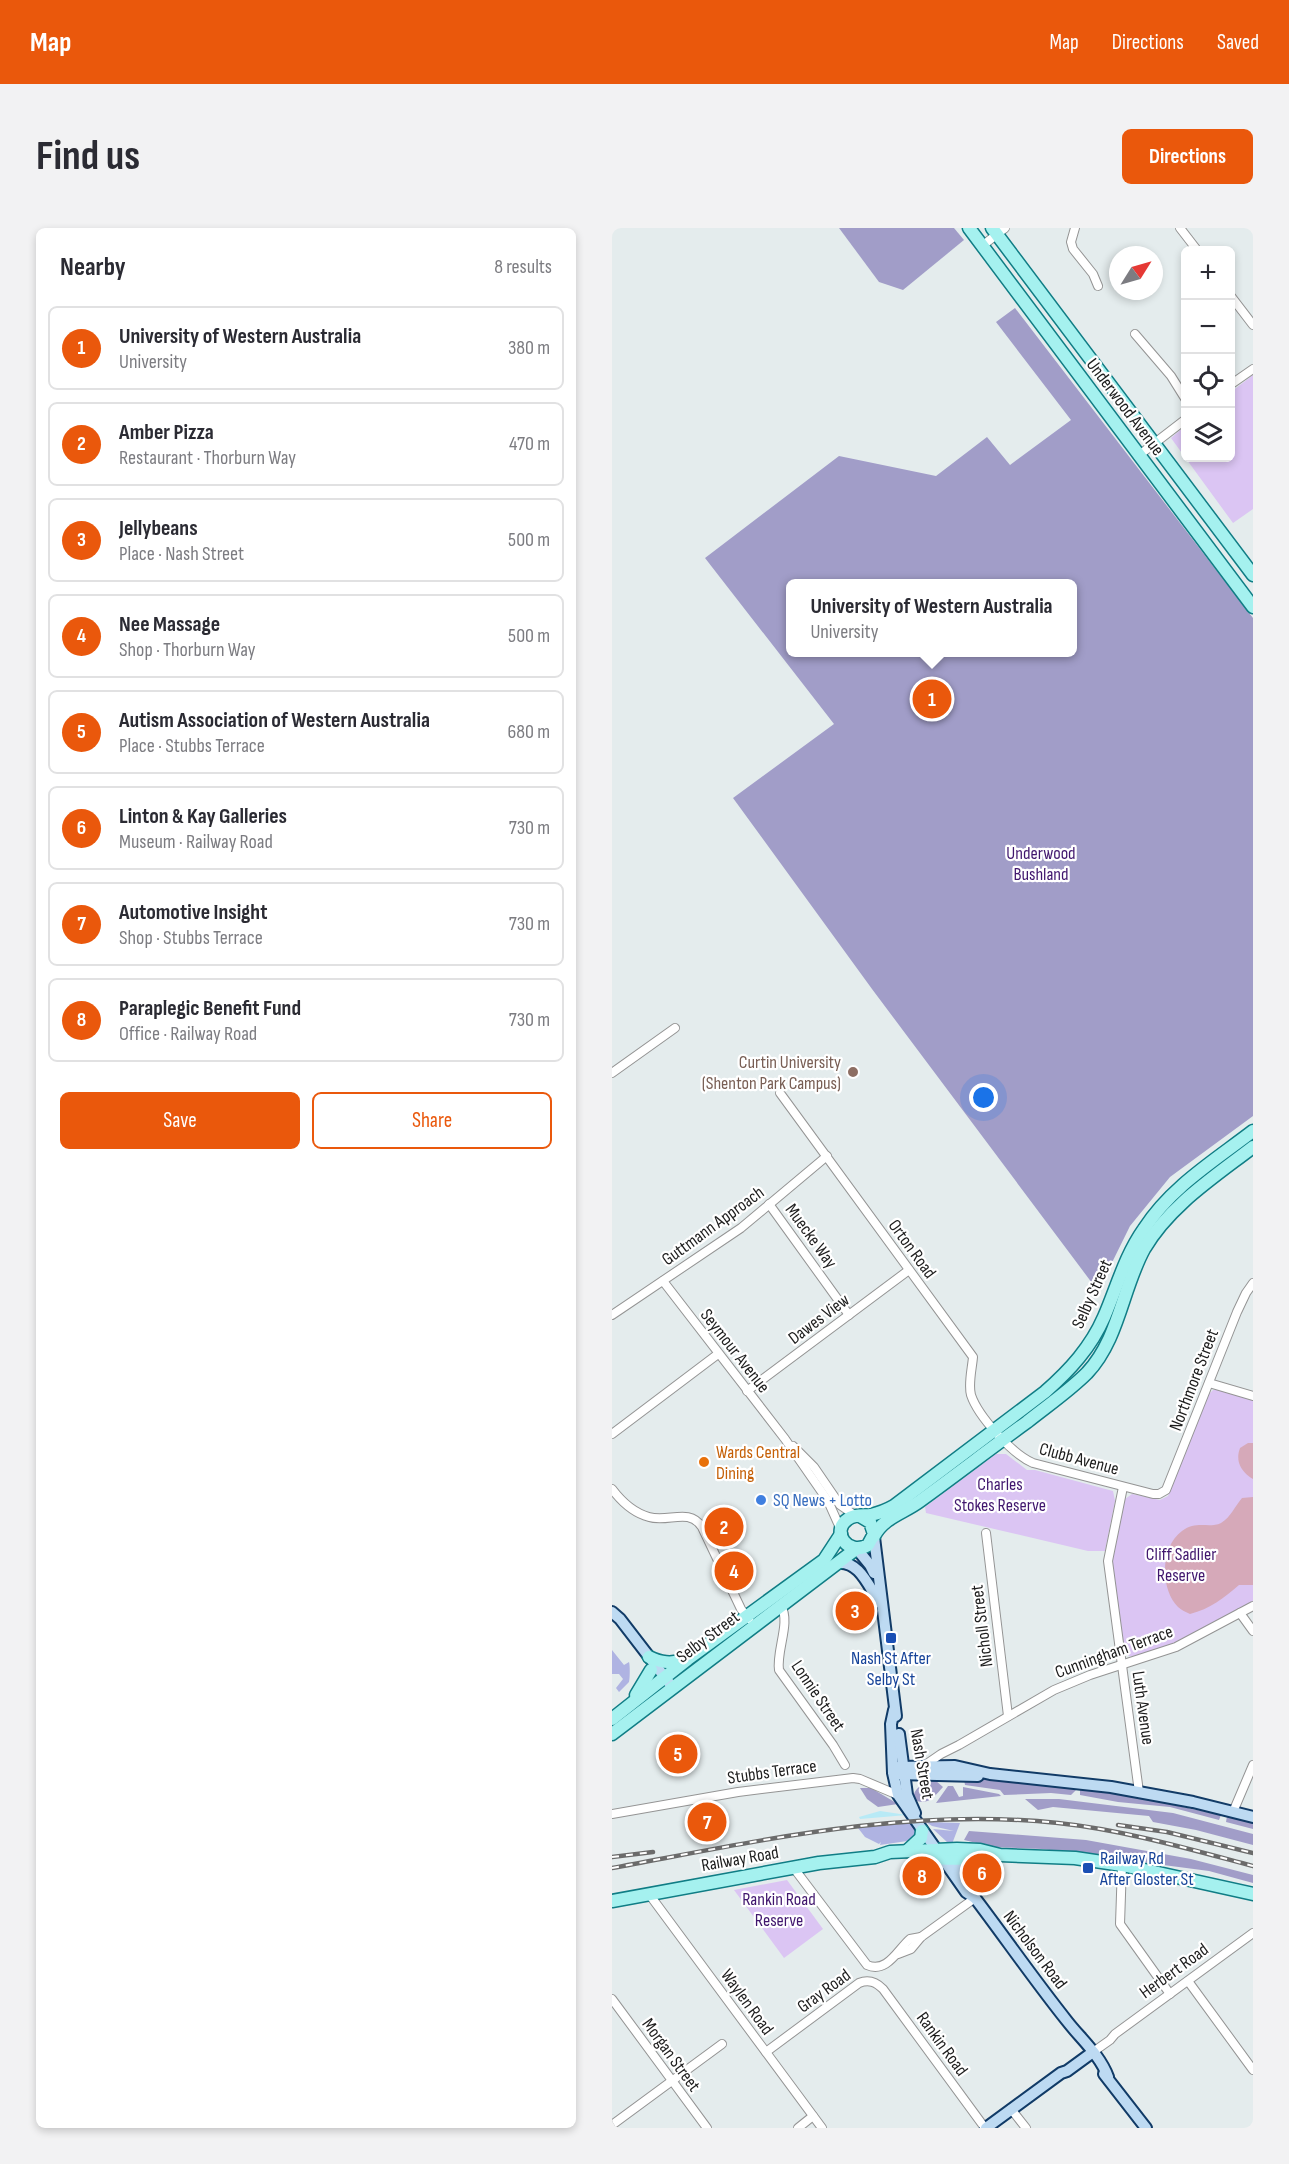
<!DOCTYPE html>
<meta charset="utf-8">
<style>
body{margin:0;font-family:"Sofia Sans Condensed",sans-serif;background:#f2f2f3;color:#2b2b33}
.controls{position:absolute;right:18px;top:18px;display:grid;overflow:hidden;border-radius:9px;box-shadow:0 3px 9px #0003}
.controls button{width:54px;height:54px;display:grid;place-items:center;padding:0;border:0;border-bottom:2px solid #e1e1e2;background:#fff;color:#2b2b33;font:30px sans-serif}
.compass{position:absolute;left:497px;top:18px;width:54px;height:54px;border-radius:50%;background:#fff;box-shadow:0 3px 9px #0003;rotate:53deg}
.you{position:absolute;left:372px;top:870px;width:21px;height:21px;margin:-15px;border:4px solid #fff;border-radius:50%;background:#1a73e8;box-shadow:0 0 0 9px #1a73e833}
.badge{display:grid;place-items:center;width:39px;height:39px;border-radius:50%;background:#ea580c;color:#fff;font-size:20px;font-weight:700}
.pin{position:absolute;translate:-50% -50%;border:3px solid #fff;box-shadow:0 2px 6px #0006}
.popup{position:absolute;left:174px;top:351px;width:291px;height:78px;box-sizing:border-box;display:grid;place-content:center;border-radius:9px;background:#fff;filter:drop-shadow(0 2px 4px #0005);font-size:20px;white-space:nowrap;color:#7c7c81}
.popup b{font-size:22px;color:#2b2b33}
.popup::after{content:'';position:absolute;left:50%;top:100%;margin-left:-12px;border:12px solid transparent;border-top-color:#fff}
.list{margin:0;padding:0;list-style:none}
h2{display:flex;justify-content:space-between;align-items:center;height:78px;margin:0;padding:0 24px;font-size:26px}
h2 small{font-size:20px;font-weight:400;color:#7c7c81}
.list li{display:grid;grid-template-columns:39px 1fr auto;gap:18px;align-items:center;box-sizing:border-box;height:84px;margin:0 12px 12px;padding:0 12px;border:2px solid #e1e1e2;border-radius:9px}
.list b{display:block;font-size:22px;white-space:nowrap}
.list p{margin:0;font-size:20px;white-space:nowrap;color:#7c7c81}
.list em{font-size:20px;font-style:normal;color:#7c7c81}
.actions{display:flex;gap:12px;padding:18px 24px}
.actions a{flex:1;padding:14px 0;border:2px solid #ea580c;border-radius:9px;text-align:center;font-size:21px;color:#ea580c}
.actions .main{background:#ea580c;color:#fff}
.icon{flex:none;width:33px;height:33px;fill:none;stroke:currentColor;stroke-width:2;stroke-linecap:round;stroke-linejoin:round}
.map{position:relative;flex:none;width:641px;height:1900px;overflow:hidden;border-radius:9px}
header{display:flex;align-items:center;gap:36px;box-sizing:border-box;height:84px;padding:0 30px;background:#ea580c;color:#fff}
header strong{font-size:28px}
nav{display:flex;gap:33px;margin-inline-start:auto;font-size:21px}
.intro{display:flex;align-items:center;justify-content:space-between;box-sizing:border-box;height:144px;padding:0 36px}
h1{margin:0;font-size:42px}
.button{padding:15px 27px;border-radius:9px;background:#ea580c;color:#fff;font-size:21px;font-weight:700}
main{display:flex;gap:36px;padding:0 36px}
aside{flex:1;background:#fff;border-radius:9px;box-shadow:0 3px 9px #0003}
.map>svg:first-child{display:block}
</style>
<header>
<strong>Map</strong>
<nav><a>Map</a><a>Directions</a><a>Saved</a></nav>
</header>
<div class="intro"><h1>Find us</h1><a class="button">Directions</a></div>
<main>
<aside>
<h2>Nearby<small>8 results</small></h2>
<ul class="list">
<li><span class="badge">1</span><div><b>University of Western Australia</b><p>University</p></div><em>380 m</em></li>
<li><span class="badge">2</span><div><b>Amber Pizza</b><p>Restaurant · Thorburn Way</p></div><em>470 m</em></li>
<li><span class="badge">3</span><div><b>Jellybeans</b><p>Place · Nash Street</p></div><em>500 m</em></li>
<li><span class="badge">4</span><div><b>Nee Massage</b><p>Shop · Thorburn Way</p></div><em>500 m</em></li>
<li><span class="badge">5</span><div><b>Autism Association of Western Australia</b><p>Place · Stubbs Terrace</p></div><em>680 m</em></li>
<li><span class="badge">6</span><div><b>Linton &amp; Kay Galleries</b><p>Museum · Railway Road</p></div><em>730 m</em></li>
<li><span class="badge">7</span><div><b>Automotive Insight</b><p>Shop · Stubbs Terrace</p></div><em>730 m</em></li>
<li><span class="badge">8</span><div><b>Paraplegic Benefit Fund</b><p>Office · Railway Road</p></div><em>730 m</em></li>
</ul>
<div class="actions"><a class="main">Save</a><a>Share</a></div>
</aside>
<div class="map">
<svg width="641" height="1900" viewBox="0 0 641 1900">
<rect width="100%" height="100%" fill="#e4eced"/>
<!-- grass -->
<g fill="#afb3e2">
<path d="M 0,1422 L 12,1437 L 17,1434 C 18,1437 18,1449 17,1454 L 7,1464 L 4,1460 L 11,1451 L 7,1446 L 0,1446 Z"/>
<polygon points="314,1594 348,1595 340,1616 335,1614 321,1601 342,1603 320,1598"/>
<polygon points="302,1595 305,1601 302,1612 268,1617 269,1614 267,1616 253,1609 246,1600"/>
</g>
<!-- forest -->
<g fill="#a19dc8" fill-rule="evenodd">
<polygon points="227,0 342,0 352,12 291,62 267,54"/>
<path d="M 403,80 L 641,390 L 641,888 L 558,949 L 518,998 L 486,1063 L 260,761 L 121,570 L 222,496 L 93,330 L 227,228 L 324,248 L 375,209 L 398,237 L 459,192 L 384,94 ZM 179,356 L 461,356 L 461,424 L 179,424 Z"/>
<polygon points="352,1551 382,1551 463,1560 464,1562 459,1567 439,1565 392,1567 388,1562 353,1557"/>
<path d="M 323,1552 L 331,1559 C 322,1569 315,1579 301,1571 C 303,1556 313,1557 323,1552 Z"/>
<polygon points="336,1558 341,1558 347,1569 351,1568 351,1559 387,1566 389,1568 324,1575"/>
<polygon points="248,1560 259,1560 286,1576 266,1579 255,1571"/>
<polygon points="472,1561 514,1567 609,1587 607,1592 558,1579 506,1574 468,1567 468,1562"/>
<polygon points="413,1571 447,1571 561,1585 641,1606 641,1617 584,1602 541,1594 537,1588 441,1579 426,1582"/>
<polygon points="615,1588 641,1595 641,1601 614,1594"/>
<polygon points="357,1603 474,1612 579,1631 641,1647 641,1655 597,1643 430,1621 381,1619 352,1612"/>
</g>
<!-- sand -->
<polygon fill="#b8eaf6" points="268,1583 295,1587 248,1591 247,1589"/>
<!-- park -->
<g fill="#dbc5f3">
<polygon points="641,147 641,281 621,295 559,210 573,198 574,230 618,230 619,164"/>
<path d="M 601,1162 L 607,1162 L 641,1172 L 641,1374 C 616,1388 543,1432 517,1428 L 511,1421 L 500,1335 L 513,1271 L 520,1266 L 548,1272 L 556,1268 L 596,1167 Z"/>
<polygon points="384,1226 394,1226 415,1242 423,1242 501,1263 503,1273 493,1323 476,1323 314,1285 313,1279"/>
<polygon points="175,1652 211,1701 172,1730 122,1662"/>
</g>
<!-- water -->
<g fill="#d6a9b9">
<path d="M 636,1215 L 641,1215 L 641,1251 C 629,1244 623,1233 628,1220 Z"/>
<path d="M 641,1269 L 641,1357 L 627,1357 C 612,1370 598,1381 578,1386 C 574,1384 569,1382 566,1379 C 548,1361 548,1319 570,1303 C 585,1292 597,1301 609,1295 C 619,1289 623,1278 630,1270 Z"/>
</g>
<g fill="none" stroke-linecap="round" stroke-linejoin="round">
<defs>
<g id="street">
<polyline points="463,0 459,14 461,21 481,46 486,58"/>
<polyline points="568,0 585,22"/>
<polyline points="370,18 393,0"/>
<polyline points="618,67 641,97"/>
<polyline points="523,106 559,148 574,172"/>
<polyline points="618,157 641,141"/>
<polyline points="526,228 574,191"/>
<polyline points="0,845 63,800"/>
<path d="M 168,865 L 361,1129 C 360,1141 356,1156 359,1167 C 366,1188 400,1226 421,1235 L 541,1266 L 547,1266 L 554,1262 L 625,1084 L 634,1065 L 641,1055"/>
<polyline points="157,976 237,1087"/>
<polyline points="51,1053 173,1211 216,1273 229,1302"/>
<polyline points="0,1087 129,1000 215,928"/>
<polyline points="597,1155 641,1168"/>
<polyline points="135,1163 297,1042"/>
<polyline points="0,1206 106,1126"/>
<polyline points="181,1218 202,1239 228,1277 244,1288"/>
<polyline points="511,1259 496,1333 527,1564"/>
<path d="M 0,1261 C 9,1273 22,1285 37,1289 C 56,1295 77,1279 90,1299 L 129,1381 L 137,1391"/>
<polyline points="374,1305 396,1488"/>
<path d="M 169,1378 C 179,1394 164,1423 167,1442 L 221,1517 L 233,1537"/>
<polyline points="628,1385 641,1403"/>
<polyline points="313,1537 329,1526 347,1517 442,1462 478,1447 564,1419 641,1378"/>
<polyline points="621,1584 641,1537"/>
<polyline points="0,1586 126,1564 241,1550 248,1551 286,1567"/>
<polyline points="510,1637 508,1696 558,1766"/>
<path d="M 181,1639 L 255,1737 C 275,1746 286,1721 298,1711 L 309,1709"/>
<polyline points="37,1666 210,1900"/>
<polyline points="286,1726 299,1721 309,1709 363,1670"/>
<polyline points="576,1753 641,1842"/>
<polyline points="0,1771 95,1900"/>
<path d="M 154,1824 L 247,1755 C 257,1751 264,1754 271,1761 L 373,1900"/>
<polyline points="481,1824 498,1812 503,1806 641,1705"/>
<polyline points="399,1881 414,1900"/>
<polyline points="0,1897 110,1816"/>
<polyline points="186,1900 201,1888"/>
</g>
<g id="secondary">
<polyline points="262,1309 284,1488"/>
<polyline points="245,1321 258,1337 262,1345"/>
<path d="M 225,1335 C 248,1332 257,1360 268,1375"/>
<polyline points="0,1384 8,1391 58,1456"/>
<path d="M 282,1482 L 279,1496 L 281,1545 L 286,1567 L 354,1664 L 363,1670 C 394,1711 423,1753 455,1793 C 469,1811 488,1827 496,1849"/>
<polyline points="287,1506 295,1567 303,1585"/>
<polyline points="286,1539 343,1538 378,1546 499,1559 581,1574 641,1589"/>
<polyline points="285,1546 366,1548"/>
<polyline points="336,1627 360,1659 363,1670"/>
<polyline points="492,1846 534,1900"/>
<polyline points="374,1900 449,1845 455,1843 481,1824"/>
</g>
<g id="primary">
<polyline points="357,0 641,379"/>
<polyline points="380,0 641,347"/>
<path d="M 248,1288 L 258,1294 L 262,1306 L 256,1317 C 236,1329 218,1303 236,1291 C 243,1286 252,1288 259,1287 C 267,1285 275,1282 282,1278 L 433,1164 C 458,1142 479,1119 492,1089 C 505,1059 513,1028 532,1001 C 559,959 602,933 641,903"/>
<path d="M 262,1308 C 272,1289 292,1285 308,1273 C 344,1247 379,1220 415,1194 C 435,1178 457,1163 475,1145 C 507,1111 510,1061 532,1021 C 557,978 602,949 641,919"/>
<path d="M 37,1429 C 49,1435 59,1436 72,1432"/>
<polyline points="24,1467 39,1442"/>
<polyline points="0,1491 76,1431 212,1332 229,1306"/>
<polyline points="0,1506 244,1321"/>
<polyline points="295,1623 309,1610 310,1603"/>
<path d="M 309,1630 C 334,1630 360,1633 384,1628"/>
<polyline points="0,1673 207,1635 263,1629 278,1624 345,1621 368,1622 388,1627 463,1630 510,1637 641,1666"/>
</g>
</defs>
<!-- street casing -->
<use href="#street" stroke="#949494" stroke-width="10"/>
<!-- secondary casing -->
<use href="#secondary" stroke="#113b67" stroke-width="14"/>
<!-- primary casing -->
<use href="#primary" stroke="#107d85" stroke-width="15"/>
<!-- street -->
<use href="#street" stroke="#fff" stroke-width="8"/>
<!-- secondary -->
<use href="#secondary" stroke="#bddaf2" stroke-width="10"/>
<!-- primary -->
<use href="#primary" stroke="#a5f1ef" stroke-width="12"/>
<defs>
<g id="rail">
<polyline points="506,1597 555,1604 641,1625"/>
<polyline points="0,1629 41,1624"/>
<path d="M 0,1640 C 147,1613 295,1579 446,1595 C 512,1602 577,1621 641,1638"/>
</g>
</defs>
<!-- rail casing -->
<use href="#rail" stroke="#6b6b6b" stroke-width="4.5"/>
<!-- rail -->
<use href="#rail" stroke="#fff" stroke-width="2" stroke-dasharray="7" stroke-linecap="butt"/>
</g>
<!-- markers -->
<circle fill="#8d6e63" stroke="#fff" stroke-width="2" cx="241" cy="844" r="6"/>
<circle fill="#e8710a" stroke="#fff" stroke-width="2" cx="92" cy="1234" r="6"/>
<circle fill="#3f7fe0" stroke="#fff" stroke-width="2" cx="149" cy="1272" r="6"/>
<g fill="#1a4fb4" stroke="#fff" stroke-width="2">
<rect x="273" y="1404" width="12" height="12" rx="3"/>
<rect x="470" y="1634" width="12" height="12" rx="3"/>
</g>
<g text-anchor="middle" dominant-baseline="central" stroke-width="4.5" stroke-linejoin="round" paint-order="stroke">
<!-- street labels -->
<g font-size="18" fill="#1d1d1d" stroke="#fff">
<text transform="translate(513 179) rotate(53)">Underwood Avenue</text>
<text transform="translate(101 998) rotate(-36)">Guttmann Approach</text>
<text transform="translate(199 1008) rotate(54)">Muecke Way</text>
<text transform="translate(300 1021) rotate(54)">Orton Road</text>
<text transform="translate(480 1066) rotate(-66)">Selby Street</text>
<text transform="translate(207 1091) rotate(-37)">Dawes View</text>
<text transform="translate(123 1123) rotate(52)">Seymour Avenue</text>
<text transform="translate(582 1152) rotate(-69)">Northmore Street</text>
<text transform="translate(467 1231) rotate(15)">Clubb Avenue</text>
<text transform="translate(370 1398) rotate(-97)">Nicholl Street</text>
<text transform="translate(96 1409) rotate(-37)">Selby Street</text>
<text transform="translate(502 1424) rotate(-20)">Cunningham Terrace</text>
<text transform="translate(206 1468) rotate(56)">Lonnie Street</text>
<text transform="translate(531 1480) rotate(82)">Luth Avenue</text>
<text transform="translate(310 1536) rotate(80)">Nash Street</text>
<text transform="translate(160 1544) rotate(-8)">Stubbs Terrace</text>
<text transform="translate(128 1631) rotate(-10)">Railway Road</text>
<text transform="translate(423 1722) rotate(53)">Nicholson Road</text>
<text transform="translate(562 1743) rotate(-36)">Herbert Road</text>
<text transform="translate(212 1763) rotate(-36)">Gray Road</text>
<text transform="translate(135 1774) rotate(54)">Waylen Road</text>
<text transform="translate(330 1816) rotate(54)">Rankin Road</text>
<text transform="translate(59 1827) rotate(54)">Morgan Street</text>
</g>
<!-- park labels -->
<g font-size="18" fill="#41176e" stroke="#fff">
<text x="429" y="625">Underwood<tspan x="429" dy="21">Bushland</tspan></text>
<text x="388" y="1256">Charles<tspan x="388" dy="21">Stokes Reserve</tspan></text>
<text x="569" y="1326">Cliff Sadlier<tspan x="569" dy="21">Reserve</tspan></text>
<text x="167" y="1671">Rankin Road<tspan x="167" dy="21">Reserve</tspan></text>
</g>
<!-- education labels -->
<g font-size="18" fill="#785e54" stroke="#fff" text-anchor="end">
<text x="229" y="834">Curtin University<tspan x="229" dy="21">(Shenton Park Campus)</tspan></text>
</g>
<!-- food labels -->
<g font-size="18" fill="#c56008" stroke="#fff" text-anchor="start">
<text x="104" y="1224">Wards Central<tspan x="104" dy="21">Dining</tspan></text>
</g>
<!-- shop labels -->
<g font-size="18" fill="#366cbe" stroke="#fff" text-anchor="start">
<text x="161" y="1272">SQ News + Lotto</text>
</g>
<!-- transit labels -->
<g font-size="18" fill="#164399" stroke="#fff">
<text x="279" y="1430">Nash St After<tspan x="279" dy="21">Selby St</tspan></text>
<text x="488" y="1630" text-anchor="start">Railway Rd<tspan x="488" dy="21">After Gloster St</tspan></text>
</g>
</g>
</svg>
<div class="controls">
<button>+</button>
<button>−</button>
<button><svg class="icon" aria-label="locate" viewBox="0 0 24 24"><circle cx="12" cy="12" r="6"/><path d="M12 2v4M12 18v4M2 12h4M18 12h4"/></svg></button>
<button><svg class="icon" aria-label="layers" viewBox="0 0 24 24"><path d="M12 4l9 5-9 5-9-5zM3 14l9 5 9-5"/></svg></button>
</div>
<svg class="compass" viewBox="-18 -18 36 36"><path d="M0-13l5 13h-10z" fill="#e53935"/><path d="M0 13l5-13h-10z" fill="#7c7c81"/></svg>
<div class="you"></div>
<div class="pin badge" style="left:320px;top:471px">1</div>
<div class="popup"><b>University of Western Australia</b>University</div>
<div class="pin badge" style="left:112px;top:1299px">2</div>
<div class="pin badge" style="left:243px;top:1383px">3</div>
<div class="pin badge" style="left:122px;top:1343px">4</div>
<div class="pin badge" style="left:66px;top:1526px">5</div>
<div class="pin badge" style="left:370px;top:1645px">6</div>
<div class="pin badge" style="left:95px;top:1594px">7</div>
<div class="pin badge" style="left:310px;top:1648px">8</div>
</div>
</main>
